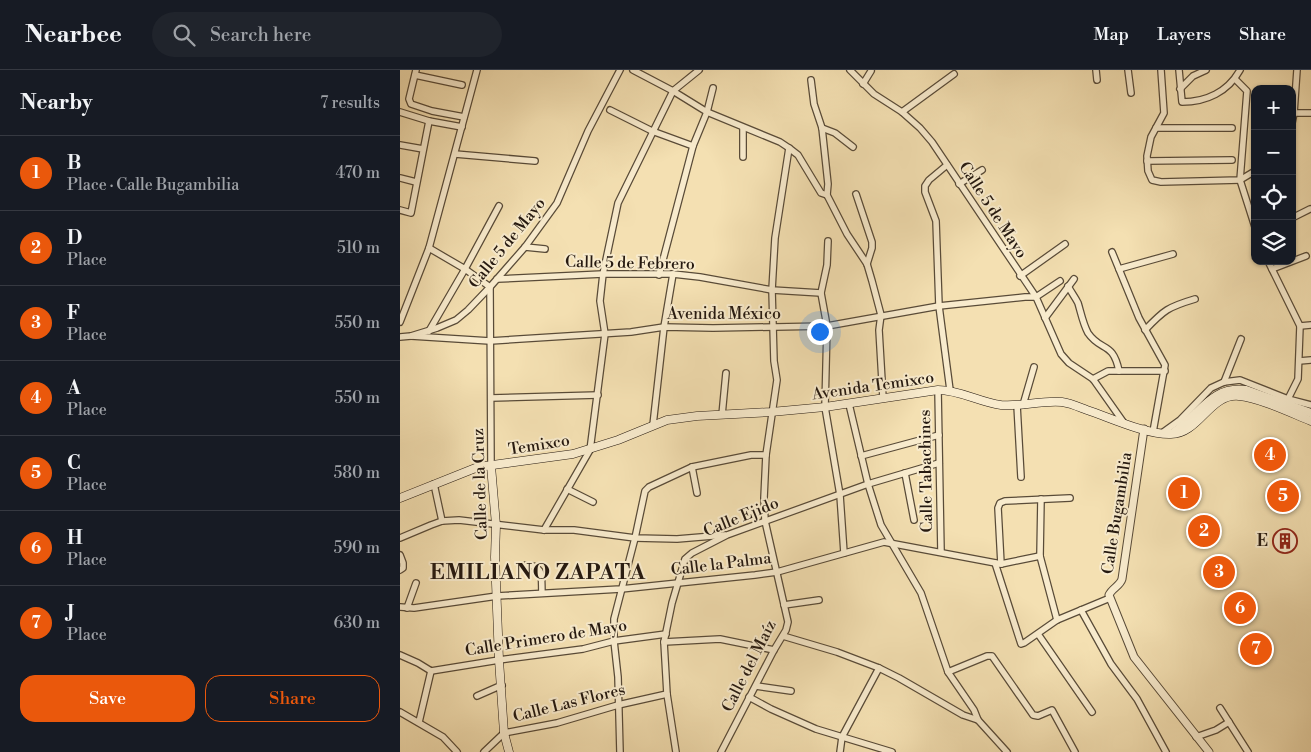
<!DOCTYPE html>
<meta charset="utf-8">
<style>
body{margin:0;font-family:"Libre Bodoni",serif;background:#20242c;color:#f1f3f6}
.controls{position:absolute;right:15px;top:15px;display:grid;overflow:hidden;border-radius:10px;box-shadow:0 1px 4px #0004}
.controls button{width:45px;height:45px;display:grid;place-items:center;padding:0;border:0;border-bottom:1px solid #363941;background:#171b24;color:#f1f3f6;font:25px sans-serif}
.you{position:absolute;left:419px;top:261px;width:18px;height:18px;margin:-12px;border:4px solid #fff;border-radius:50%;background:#1a73e8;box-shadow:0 0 0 8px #1a73e833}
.badge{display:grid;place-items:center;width:32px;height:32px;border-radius:50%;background:#ea580c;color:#fff;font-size:16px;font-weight:700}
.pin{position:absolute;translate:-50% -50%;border:2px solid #fff;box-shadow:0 1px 5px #0006}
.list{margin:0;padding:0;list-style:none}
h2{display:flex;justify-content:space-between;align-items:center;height:65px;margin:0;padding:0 20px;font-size:21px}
h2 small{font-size:16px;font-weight:400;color:#9ea1a6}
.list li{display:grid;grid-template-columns:32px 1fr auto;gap:15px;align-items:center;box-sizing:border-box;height:75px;padding:0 20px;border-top:1px solid #363941}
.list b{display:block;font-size:19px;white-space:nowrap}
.list p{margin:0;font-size:16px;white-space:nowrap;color:#9ea1a6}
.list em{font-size:16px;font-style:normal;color:#9ea1a6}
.actions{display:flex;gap:10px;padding:15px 20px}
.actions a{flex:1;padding:11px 0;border:1px solid #ea580c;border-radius:15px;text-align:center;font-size:18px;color:#ea580c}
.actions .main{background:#ea580c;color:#fff}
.icon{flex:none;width:28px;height:28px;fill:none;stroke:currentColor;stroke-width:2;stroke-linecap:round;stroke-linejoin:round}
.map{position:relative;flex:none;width:911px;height:682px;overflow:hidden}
header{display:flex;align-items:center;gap:30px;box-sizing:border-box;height:70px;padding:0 25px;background:#171b24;border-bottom:1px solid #363941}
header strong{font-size:24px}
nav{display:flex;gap:28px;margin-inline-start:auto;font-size:18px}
.search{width:350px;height:45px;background:#20242c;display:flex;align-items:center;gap:12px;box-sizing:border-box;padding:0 18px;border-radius:28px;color:#9ea1a6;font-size:19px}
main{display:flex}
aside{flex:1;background:#171b24}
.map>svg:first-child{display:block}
</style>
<header>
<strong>Nearbee</strong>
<div class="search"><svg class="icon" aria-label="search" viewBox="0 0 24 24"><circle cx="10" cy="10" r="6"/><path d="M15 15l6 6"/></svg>Search here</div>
<nav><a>Map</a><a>Layers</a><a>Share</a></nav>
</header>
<main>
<aside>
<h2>Nearby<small>7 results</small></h2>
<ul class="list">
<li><span class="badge">1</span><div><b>B</b><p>Place · Calle Bugambilia</p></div><em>470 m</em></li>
<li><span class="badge">2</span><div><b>D</b><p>Place</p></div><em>510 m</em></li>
<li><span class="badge">3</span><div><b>F</b><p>Place</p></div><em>550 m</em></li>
<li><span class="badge">4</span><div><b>A</b><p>Place</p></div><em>550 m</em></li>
<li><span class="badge">5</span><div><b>C</b><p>Place</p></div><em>580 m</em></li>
<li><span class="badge">6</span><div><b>H</b><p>Place</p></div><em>590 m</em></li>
<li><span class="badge">7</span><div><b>J</b><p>Place</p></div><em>630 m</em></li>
</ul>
<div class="actions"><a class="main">Save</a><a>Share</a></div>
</aside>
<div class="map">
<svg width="911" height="682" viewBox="0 0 911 682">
<rect width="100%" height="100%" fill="#f4e0b2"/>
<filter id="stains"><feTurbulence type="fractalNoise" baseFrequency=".004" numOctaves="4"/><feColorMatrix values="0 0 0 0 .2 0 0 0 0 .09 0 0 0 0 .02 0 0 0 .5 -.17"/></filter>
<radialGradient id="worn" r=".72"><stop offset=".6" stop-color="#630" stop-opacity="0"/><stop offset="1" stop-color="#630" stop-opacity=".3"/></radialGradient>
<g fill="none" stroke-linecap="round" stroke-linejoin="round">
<defs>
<g id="minor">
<polyline points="16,0 9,29 11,34 32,41 64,47"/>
<polyline points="233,0 273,21 307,42 380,72 389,78 398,85 421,123 427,125 447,164 467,194 472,211 481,245 479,260 483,328"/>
<polyline points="450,0 474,24 502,42 520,58 532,72 636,227 661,284 669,293 693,309 724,353"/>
<polyline points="696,0 697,10"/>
<polyline points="728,0 731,23"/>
<polyline points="761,0 764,43 751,67 747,86 748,101 752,110 761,112 840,110 855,101"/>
<path d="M 779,0 L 782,32 C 806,32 828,22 840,0"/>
<polyline points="15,5 62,15"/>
<polyline points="835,9 847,21 840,110 855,157"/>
<polyline points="411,10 414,34 422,58 428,114 427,125"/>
<polyline points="463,14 471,1"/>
<polyline points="780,19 793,6 806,0"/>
<polyline points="210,40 252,61 293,76"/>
<polyline points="0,42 29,51 62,57"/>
<polyline points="502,42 554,4"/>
<polyline points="894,43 911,43"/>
<polyline points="892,53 894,43 897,0"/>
<polyline points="422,58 435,63 453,77"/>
<polyline points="756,58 832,58"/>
<polyline points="0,75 23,79"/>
<polyline points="55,84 135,91"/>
<polyline points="343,87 343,58"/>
<polyline points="747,91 832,90"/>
<polyline points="547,95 529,110 525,116 525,122 536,151 539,236 550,320"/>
<polyline points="0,108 16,112"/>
<polyline points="559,114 582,100"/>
<polyline points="456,124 472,172 472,178 467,194"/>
<polyline points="0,140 11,143 29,51"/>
<polyline points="892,148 910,139"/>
<polyline points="428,171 427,195 421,223 427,256 425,337 440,425 444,483"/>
<polyline points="125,177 145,179"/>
<polyline points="29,178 65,199 90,217"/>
<polyline points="712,182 739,248 765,295 753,362"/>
<polyline points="868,191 900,256 898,309 888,329"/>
<polyline points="719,199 773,184"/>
<polyline points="872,199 906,186"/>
<polyline points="259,205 293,76 307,42 313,18"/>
<polyline points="620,206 665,174"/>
<polyline points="97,209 203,204 273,204 300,207 372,220 421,223"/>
<path d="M 668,216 C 671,222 675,227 678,233 C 681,243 683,254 688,263 C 701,282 713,271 719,301"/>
<polyline points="90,217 91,396"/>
<polyline points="645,248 674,209"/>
<polyline points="0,252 29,178 77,0"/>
<polyline points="900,256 911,255"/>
<path d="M 745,260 C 764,240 768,237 795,229"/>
<polyline points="29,261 65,199 99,136"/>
<polyline points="11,266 90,271 231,262 264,257 313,258 427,256 539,236 625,227 636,227 660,211"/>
<polyline points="0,267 11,266 37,258 56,250 68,240 90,217 125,177 157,133 188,61 220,0"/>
<polyline points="899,291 911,290"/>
<polyline points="693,309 708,301 765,301"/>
<polyline points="824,312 841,269"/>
<polyline points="538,320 541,482"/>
<polyline points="91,328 198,325"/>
<polyline points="449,334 468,414 481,455 521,523 548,602 574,640 578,650"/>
<polyline points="617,335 621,407"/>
<polyline points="623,335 634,297"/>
<polyline points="322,345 326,303"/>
<polyline points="253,355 264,257 273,204"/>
<polyline points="762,363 780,350 811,318 824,312 840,310 888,329 911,335"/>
<polyline points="461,386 539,365"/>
<polyline points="292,397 297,423"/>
<polyline points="505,403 514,450"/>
<polyline points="34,414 42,451"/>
<polyline points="167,419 193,432"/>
<polyline points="641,429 640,486 657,550"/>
<polyline points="144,460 190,380 205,264 200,231 203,204 218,133 273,21 299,0"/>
<polyline points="0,468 31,455 42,451 59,450 144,460 174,460 235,468 277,469 325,465"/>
<polyline points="0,485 3,493 3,498 0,500"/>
<polyline points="595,493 621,574 624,573 657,550 710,528"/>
<polyline points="601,494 598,438 600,433 605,431 670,428"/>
<path d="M 126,495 C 145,495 141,508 142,523"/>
<polyline points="384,535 419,530"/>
<polyline points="0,537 14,538 97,526 221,519 355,505 377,502 484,472 601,494 640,486"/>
<polyline points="7,538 16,513"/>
<polyline points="681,540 711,594 737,629 766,682"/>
<polyline points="638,564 692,642"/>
<polyline points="383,566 437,582 479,598 499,608 563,645 578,650 607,682"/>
<polyline points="264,572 320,569 374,580"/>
<polyline points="0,585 18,593 31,601 99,590 183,579 214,571 266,564"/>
<polyline points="548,602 587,586 592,586 633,645 638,646 652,640 675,682"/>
<polyline points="356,616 391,621"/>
<polyline points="77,626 102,615"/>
<polyline points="349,627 371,639 416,659 492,682"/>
<polyline points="820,638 848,682"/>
<polyline points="0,642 43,667 57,682"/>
<polyline points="19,652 31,601"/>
<polyline points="796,667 816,660 829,652"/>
<polyline points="84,682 104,663 157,653 218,635 267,624"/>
<polyline points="220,682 218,607 214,571 214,549 235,468 245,421 249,417 292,397 351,385 366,385"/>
<polyline points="276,682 267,624 264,572 272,533 285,489 292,483 327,465 468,414 539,393"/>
<polyline points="321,682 374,580 386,560 388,552 365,451 364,428 366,385 377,310 374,291 372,220 375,168 389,78"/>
<polyline points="440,682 442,667 479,598"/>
</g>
<path id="tertiary" d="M 744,359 L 722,509 C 720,516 712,518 709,525 L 734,587 L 809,682"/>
<g id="secondary">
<path d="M 774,362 C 799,346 811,315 846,320 L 911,343"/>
<polyline points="91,396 96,455 95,487 99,590 104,663 109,682"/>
<path d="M 0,428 L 78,397 L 173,384 L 218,370 L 267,350 L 297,346 L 371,342 L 425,337 L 538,320 C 560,320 579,332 601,335 C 621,337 642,330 662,332 C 670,333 679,337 687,340 C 711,348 747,365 771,364 C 799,364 810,323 839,326 C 860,328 891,343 911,351"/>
</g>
</defs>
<!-- minor casing -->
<use href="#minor" stroke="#594b38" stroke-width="8"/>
<!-- tertiary casing -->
<use href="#tertiary" stroke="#594b38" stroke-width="9"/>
<!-- secondary casing -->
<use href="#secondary" stroke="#251910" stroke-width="9"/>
<!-- minor -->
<use href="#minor" stroke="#f8ebcd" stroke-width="5.5"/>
<!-- tertiary -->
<use href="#tertiary" stroke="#f8ebcd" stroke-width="7"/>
<!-- secondary -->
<use href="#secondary" stroke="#f8ebcd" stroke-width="8"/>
</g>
<!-- icons -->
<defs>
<symbol id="building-ring" viewBox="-11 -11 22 22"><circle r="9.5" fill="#f8ebcd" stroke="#8f2418" stroke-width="1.5"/><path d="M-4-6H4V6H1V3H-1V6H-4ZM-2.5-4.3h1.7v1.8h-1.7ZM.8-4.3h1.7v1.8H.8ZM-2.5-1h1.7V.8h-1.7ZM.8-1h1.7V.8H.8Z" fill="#8f2418"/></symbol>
</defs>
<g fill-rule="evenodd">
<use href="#building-ring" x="871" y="457" width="28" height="28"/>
</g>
<g text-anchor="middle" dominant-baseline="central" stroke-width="4" stroke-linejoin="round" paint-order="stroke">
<!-- street labels -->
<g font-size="16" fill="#251910" stroke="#f8ebcd">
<text transform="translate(593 140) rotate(57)">Calle 5 de Mayo</text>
<text transform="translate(107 173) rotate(-51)">Calle 5 de Mayo</text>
<text transform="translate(230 193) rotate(1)">Calle 5 de Febrero</text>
<text x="324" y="244">Avenida México</text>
<text transform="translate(473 316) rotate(-8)">Avenida Temixco</text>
<text transform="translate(139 375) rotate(-9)">Temixco</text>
<text transform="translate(526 401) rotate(-91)">Calle Tabachines</text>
<text transform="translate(80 414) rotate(-92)">Calle de la Cruz</text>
<text transform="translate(717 443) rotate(-81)">Calle Bugambilia</text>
<text transform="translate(341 447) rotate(-22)">Calle Ejido</text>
<text transform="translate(321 494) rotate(-7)">Calle la Palma</text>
<text transform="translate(146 568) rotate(-9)">Calle Primero de Mayo</text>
<text transform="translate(349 596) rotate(-63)">Calle del Maíz</text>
<text transform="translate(169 633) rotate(-14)">Calle Las Flores</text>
</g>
<!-- poi labels -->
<g font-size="16" font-weight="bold" fill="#251910" stroke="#f8ebcd" text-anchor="end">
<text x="868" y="471">E</text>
</g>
<!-- district labels -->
<g font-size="21" font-weight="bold" letter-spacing="1" fill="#251910" stroke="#f8ebcd">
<text x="138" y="503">EMILIANO ZAPATA</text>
</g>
</g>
<rect width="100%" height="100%" filter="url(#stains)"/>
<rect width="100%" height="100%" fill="url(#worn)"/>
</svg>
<div class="controls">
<button>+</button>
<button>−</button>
<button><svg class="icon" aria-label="locate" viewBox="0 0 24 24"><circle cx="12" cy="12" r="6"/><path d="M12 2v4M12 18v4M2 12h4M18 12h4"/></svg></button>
<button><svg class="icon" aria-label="layers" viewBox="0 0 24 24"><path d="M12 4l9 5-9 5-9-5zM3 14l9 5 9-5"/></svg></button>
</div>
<div class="you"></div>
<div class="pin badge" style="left:784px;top:423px">1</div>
<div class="pin badge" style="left:804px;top:461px">2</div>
<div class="pin badge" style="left:819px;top:502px">3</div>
<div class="pin badge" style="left:870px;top:385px">4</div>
<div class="pin badge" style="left:883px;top:426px">5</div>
<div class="pin badge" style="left:840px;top:538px">6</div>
<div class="pin badge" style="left:856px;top:579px">7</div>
</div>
</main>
